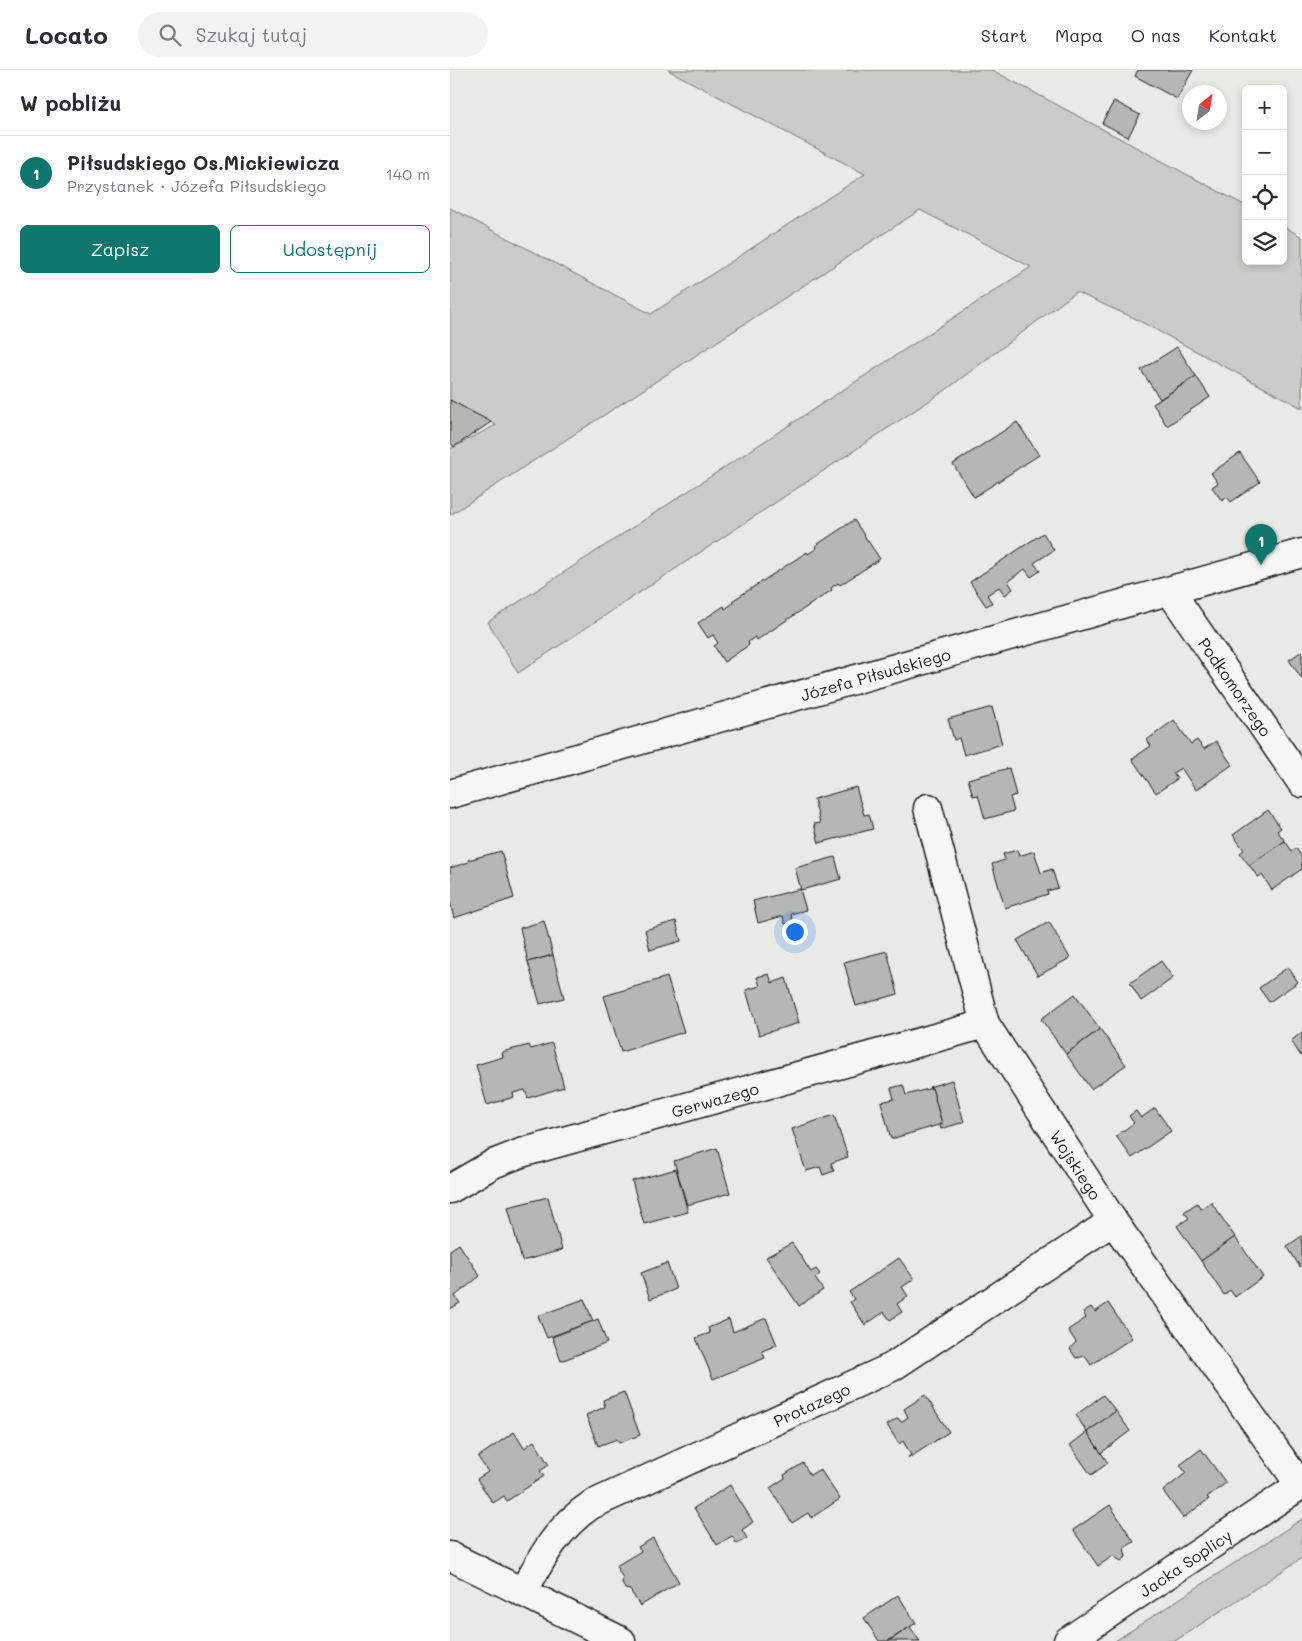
<!DOCTYPE html>
<html lang="pl">
<meta charset="utf-8">
<style>
body{margin:0;font-family:Mali,sans-serif;background:#f2f2f3;color:#2b2b33}
.controls{position:absolute;right:15px;top:15px;display:grid;overflow:hidden;border-radius:8px;box-shadow:0 2px 8px #0003}
.controls button{width:45px;height:45px;display:grid;place-items:center;padding:0;border:0;border-bottom:1px solid #e1e1e2;background:#fff;color:#2b2b33;font:25px sans-serif}
.compass{position:absolute;left:732px;top:15px;width:45px;height:45px;border-radius:50%;background:#fff;box-shadow:0 2px 8px #0003;rotate:30deg}
.you{position:absolute;left:344px;top:861px;width:18px;height:18px;margin:-12px;border:4px solid #fff;border-radius:50%;background:#1a73e8;box-shadow:0 0 0 8px #1a73e833}
.badge{display:grid;place-items:center;width:32px;height:32px;border-radius:50%;background:#0f766e;color:#fff;font-size:16px;font-weight:700}
.pin{position:absolute;translate:-50% -41px;filter:drop-shadow(0 1px 2px #0008)}
.pin::after{content:'';position:absolute;top:26px;width:18px;height:15px;background:inherit;clip-path:polygon(0 0,100% 0,50% 100%)}
.list{margin:0;padding:0;list-style:none}
h2{display:flex;justify-content:space-between;align-items:center;height:65px;margin:0;padding:0 20px;font-size:21px}
h2 small{font-size:16px;font-weight:400;color:#7c7c81}
.list li{display:grid;grid-template-columns:32px 1fr auto;gap:15px;align-items:center;box-sizing:border-box;height:75px;padding:0 20px;border-top:1px solid #e1e1e2}
.list b{display:block;font-size:19px;white-space:nowrap}
.list p{margin:0;font-size:16px;white-space:nowrap;color:#7c7c81}
.list em{font-size:16px;font-style:normal;color:#7c7c81}
.actions{display:flex;gap:10px;padding:15px 20px}
.actions a{flex:1;padding:11px 0;border:1px solid #0f766e;border-radius:8px;text-align:center;font-size:18px;color:#0f766e}
.actions .main{background:#0f766e;color:#fff}
.icon{flex:none;width:28px;height:28px;fill:none;stroke:currentColor;stroke-width:2;stroke-linecap:round;stroke-linejoin:round}
.map{position:relative;flex:none;width:852px;height:1571px;overflow:hidden}
header{display:flex;align-items:center;gap:30px;box-sizing:border-box;height:70px;padding:0 25px;background:#fff;border-bottom:1px solid #e1e1e2}
header strong{font-size:24px}
nav{display:flex;gap:28px;margin-inline-start:auto;font-size:18px}
.search{width:350px;height:45px;background:#f2f2f3;display:flex;align-items:center;gap:12px;box-sizing:border-box;padding:0 18px;border-radius:28px;color:#7c7c81;font-size:19px}
main{display:flex}
aside{flex:1;background:#fff}
.map>svg:first-child{display:block}
</style>
<header>
<strong>Locato</strong>
<div class="search"><svg class="icon" aria-label="search" viewBox="0 0 24 24"><circle cx="10" cy="10" r="6"/><path d="M15 15l6 6"/></svg>Szukaj tutaj</div>
<nav><a>Start</a><a>Mapa</a><a>O nas</a><a>Kontakt</a></nav>
</header>
<main>
<aside>
<h2>W pobliżu<small></small></h2>
<ul class="list">
<li><span class="badge">1</span><div><b>Piłsudskiego Os.Mickiewicza</b><p>Przystanek · Józefa Piłsudskiego</p></div><em>140 m</em></li>
</ul>
<div class="actions"><a class="main">Zapisz</a><a>Udostępnij</a></div>
</aside>
<div class="map">
<svg width="852" height="1571" viewBox="0 0 852 1571">
<rect width="100%" height="100%" fill="#e9e9e5"/>
<filter id="ink" filterUnits="userSpaceOnUse"><feTurbulence type="fractalNoise" baseFrequency=".02" numOctaves="2"/><feDisplacementMap in="SourceGraphic" scale="10" xChannelSelector="R" yChannelSelector="G"/><feConvolveMatrix kernelMatrix="1 2 1 2 8 2 1 2 1" color-interpolation-filters="sRGB"/></filter>
<g filter="url(#ink)">
<!-- green -->
<g fill="#cbcbc7" stroke="#747472">
<polygon points="218,0 542,0 796,136 796,191 833,191 833,156 852,167 852,338 684,248 626,222 497,319 68,603 38,552 581,197 470,140 0,445 0,379 46,355 0,330 0,138 201,244 415,104"/>
<polygon points="852,1449 852,1488 725,1571 665,1571"/>
</g>
<!-- building -->
<g fill="#b6b6b3" stroke="#1c1c1c">
<polygon points="688,0 743,0 727,29 685,6"/>
<polygon points="664,31 690,45 678,67 652,53"/>
<polygon points="727,277 746,306 710,329 691,300"/>
<polygon points="746,306 760,327 717,356 703,334"/>
<polygon points="0,330 41,352 4,377 0,372"/>
<polygon points="567,352 589,385 524,427 503,394"/>
<polygon points="790,383 810,412 781,432 777,427 772,431 762,417 768,413 761,403"/>
<polygon points="404,450 430,489 390,515 388,513 381,518 382,520 307,570 305,567 298,572 299,575 274,592 264,576 268,573 263,565 258,568 248,553 274,536 275,539 283,533 282,531 357,482 358,484 367,478 365,476"/>
<polygon points="593,463 604,480 584,493 590,501 581,507 575,499 558,511 563,519 555,525 549,517 537,525 542,533 536,536 520,512"/>
<polygon points="852,581 852,609 839,590"/>
<polygon points="542,637 552,674 514,685 509,668 504,670 498,649"/>
<polygon points="724,650 741,674 747,670 754,679 766,671 782,695 746,720 731,698 723,703 727,709 706,723 682,689 701,676 697,670"/>
<polygon points="559,698 566,725 560,727 564,741 535,749 528,725 523,726 518,709"/>
<polygon points="406,717 414,745 419,744 423,759 369,773 364,754 370,753 364,729"/>
<polygon points="818,740 831,758 827,761 835,771 799,795 790,783 794,780 783,765"/>
<polygon points="835,771 842,781 846,778 852,787 852,799 822,820 812,805 808,807 799,795"/>
<polygon points="567,780 569,786 584,781 591,803 602,799 608,818 597,821 598,824 555,838 542,794 555,790 553,784"/>
<polygon points="51,781 64,828 4,848 0,832 0,798 19,792 18,790"/>
<polygon points="385,787 391,809 351,820 345,798"/>
<polygon points="350,819 356,840 341,844 343,852 335,854 333,846 308,853 303,831"/>
<polygon points="94,851 103,885 78,892 70,858"/>
<polygon points="226,851 231,871 200,880 195,860"/>
<polygon points="599,852 620,888 588,906 567,870"/>
<polygon points="437,881 448,924 406,936 394,892"/>
<polygon points="103,885 114,928 90,934 78,892"/>
<polygon points="711,891 723,908 691,931 680,913"/>
<polygon points="838,897 848,912 819,932 809,918"/>
<polygon points="319,904 322,913 336,908 349,953 309,965 296,920 310,916 307,907"/>
<polygon points="217,907 234,962 171,982 154,926"/>
<polygon points="625,924 650,959 616,984 591,949"/>
<polygon points="650,959 676,995 641,1019 616,984"/>
<polygon points="852,962 852,985 851,986 841,971"/>
<polygon points="102,973 114,1017 78,1028 75,1020 63,1023 64,1027 37,1035 26,995 53,987 52,982 79,975 81,979"/>
<polygon points="502,1010 514,1052 491,1059 490,1055 492,1054 482,1018 479,1017"/>
<polygon points="453,1015 456,1025 482,1018 492,1054 441,1069 431,1032 444,1029 441,1018"/>
<polygon points="705,1038 721,1061 682,1088 666,1066 684,1053 679,1046 686,1041 691,1048"/>
<polygon points="384,1045 398,1087 381,1093 384,1101 373,1105 370,1097 356,1101 342,1059"/>
<polygon points="267,1078 280,1123 237,1135 224,1091"/>
<polygon points="226,1099 238,1142 194,1154 182,1111"/>
<polygon points="98,1127 112,1180 72,1191 58,1137"/>
<polygon points="761,1132 785,1167 751,1191 727,1156 739,1148 734,1142 747,1133 751,1139"/>
<polygon points="852,1166 852,1195 850,1197 837,1176"/>
<polygon points="785,1167 813,1207 785,1227 780,1220 774,1225 751,1191"/>
<polygon points="342,1173 361,1202 366,1199 370,1204 365,1208 373,1220 349,1236 316,1187"/>
<polygon points="9,1174 30,1206 5,1226 10,1233 0,1239 0,1180"/>
<polygon points="449,1188 464,1209 452,1217 458,1226 447,1234 452,1242 440,1250 434,1242 415,1255 400,1232 404,1229 399,1222"/>
<polygon points="217,1193 226,1219 200,1229 191,1203"/>
<polygon points="134,1229 143,1251 97,1268 88,1246"/>
<polygon points="658,1233 682,1268 641,1295 635,1286 626,1288 620,1279 626,1272 618,1260 636,1248 633,1242 641,1237 645,1242"/>
<polygon points="316,1248 327,1275 312,1281 315,1288 263,1309 246,1268 260,1263 258,1258 279,1249 283,1262"/>
<polygon points="148,1249 157,1273 111,1291 102,1267"/>
<polygon points="174,1322 190,1365 169,1373 167,1369 148,1376 136,1345 155,1337 153,1330"/>
<polygon points="475,1325 499,1362 459,1388 458,1387 461,1385 453,1371 449,1374 437,1355 448,1348 451,1352 458,1347 454,1339"/>
<polygon points="653,1325 666,1341 637,1362 626,1345"/>
<polygon points="666,1341 680,1361 651,1383 637,1362"/>
<polygon points="64,1362 74,1378 84,1371 99,1395 90,1401 94,1406 57,1431 54,1426 43,1433 27,1409 38,1402 28,1387"/>
<polygon points="637,1362 658,1393 641,1405 620,1375"/>
<polygon points="751,1379 776,1413 757,1427 759,1429 733,1448 713,1421 736,1403 730,1395"/>
<polygon points="353,1393 360,1405 370,1399 390,1429 361,1448 358,1443 342,1453 320,1418 335,1408 334,1405"/>
<polygon points="280,1415 303,1452 292,1460 297,1468 287,1474 282,1466 267,1475 244,1438"/>
<polygon points="660,1435 684,1472 674,1478 676,1487 671,1491 663,1486 648,1496 623,1460"/>
<polygon points="203,1468 229,1512 190,1536 180,1520 175,1519 172,1513 173,1508 166,1496 191,1481 188,1477"/>
<polygon points="448,1525 466,1553 438,1571 429,1571 414,1548"/>
<polygon points="460,1557 470,1571 439,1571"/>
</g>
<g fill="none" stroke-linecap="round" stroke-linejoin="round">
<defs>
<g id="street">
<path id="s1" d="M 720,521 L 852,713"/>
<path id="s2" d="M 478,738 L 535,954 L 663,1151 L 850,1415"/>
<path id="s3" d="M 0,1119 L 43,1094 L 71,1083 L 535,954"/>
<polyline points="0,1486 171,1571"/>
<path id="s4" d="M 73,1522 C 92,1487 107,1458 141,1435 L 442,1297 L 663,1151"/>
<path id="s5" d="M 618,1571 L 852,1414"/>
</g>
<g id="secondary">
<path id="s6" d="M 0,724 L 852,483"/>
</g>
</defs>
<!-- street casing -->
<use href="#street" stroke="#1c1c1c" stroke-width="31"/>
<!-- secondary casing -->
<use href="#secondary" stroke="#1c1c1c" stroke-width="31"/>
<!-- street -->
<use href="#street" stroke="#f6f6f2" stroke-width="28"/>
<!-- secondary -->
<use href="#secondary" stroke="#f6f6f2" stroke-width="28"/>
</g>
</g>
<g text-anchor="middle" dominant-baseline="central" stroke-width="4" stroke-linejoin="round" paint-order="stroke">
<!-- street labels -->
<g font-size="16" fill="#1c1c1c" stroke="#f6f6f2">
<text stroke="none"><textPath href="#s6" startOffset="442">Józefa Piłsudskiego</textPath></text>
<text stroke="none"><textPath href="#s1" startOffset="116">Podkomorzego</textPath></text>
<text stroke="none"><textPath href="#s3" startOffset="281">Gerwazego</textPath></text>
<text stroke="none"><textPath href="#s2" startOffset="391">Wojskiego</textPath></text>
<text stroke="none"><textPath href="#s4" startOffset="354">Protazego</textPath></text>
<text stroke="none"><textPath href="#s5" startOffset="141">Jacka Soplicy</textPath></text>
</g>
</g>
</svg>
<div class="controls">
<button>+</button>
<button>−</button>
<button><svg class="icon" aria-label="locate" viewBox="0 0 24 24"><circle cx="12" cy="12" r="6"/><path d="M12 2v4M12 18v4M2 12h4M18 12h4"/></svg></button>
<button><svg class="icon" aria-label="layers" viewBox="0 0 24 24"><path d="M12 4l9 5-9 5-9-5zM3 14l9 5 9-5"/></svg></button>
</div>
<svg class="compass" viewBox="-18 -18 36 36"><path d="M0-13l5 13h-10z" fill="#e53935"/><path d="M0 13l5-13h-10z" fill="#7c7c81"/></svg>
<div class="you"></div>
<div class="pin badge" style="left:811px;top:495px">1</div>
</div>
</main>
